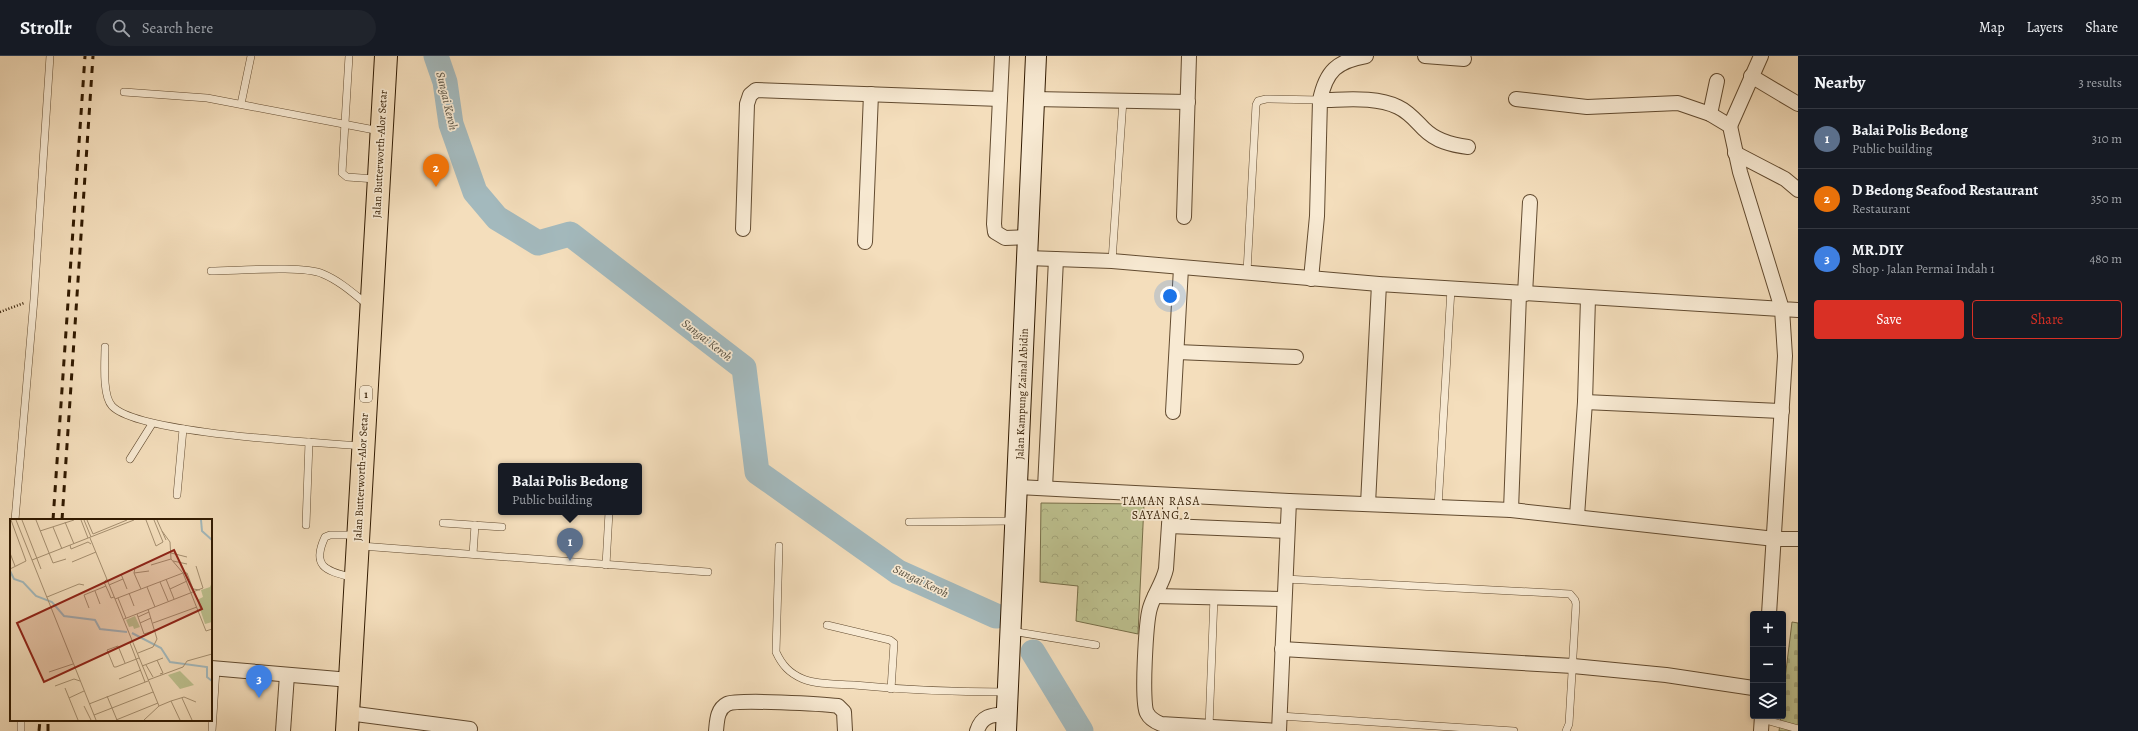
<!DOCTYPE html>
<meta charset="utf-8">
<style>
body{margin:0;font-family:Alegreya,serif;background:#20242c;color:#f1f3f6}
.controls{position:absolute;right:12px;bottom:12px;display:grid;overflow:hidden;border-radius:4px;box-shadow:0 2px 6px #0003}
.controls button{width:36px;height:36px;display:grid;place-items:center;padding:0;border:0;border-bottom:1px solid #363941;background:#171b24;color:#f1f3f6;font:20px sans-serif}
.you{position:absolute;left:1170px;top:240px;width:14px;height:14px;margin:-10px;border:3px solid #fff;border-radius:50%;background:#1a73e8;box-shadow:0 0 0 6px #1a73e833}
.badge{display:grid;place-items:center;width:26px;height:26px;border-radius:50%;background:#d93025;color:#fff;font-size:13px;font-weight:700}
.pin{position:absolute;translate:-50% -33px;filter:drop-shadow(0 1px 2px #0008)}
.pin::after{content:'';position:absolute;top:21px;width:14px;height:12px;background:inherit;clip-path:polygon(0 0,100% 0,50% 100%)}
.popup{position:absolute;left:498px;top:407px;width:144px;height:52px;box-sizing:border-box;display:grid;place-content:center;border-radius:4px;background:#171b24;filter:drop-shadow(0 1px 3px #0005);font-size:13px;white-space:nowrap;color:#9ea1a6}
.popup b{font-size:15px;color:#f1f3f6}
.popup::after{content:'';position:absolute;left:50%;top:100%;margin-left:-8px;border:8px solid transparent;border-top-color:#171b24}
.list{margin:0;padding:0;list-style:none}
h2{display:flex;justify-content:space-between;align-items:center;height:52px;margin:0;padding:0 16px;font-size:17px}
h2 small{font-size:13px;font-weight:400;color:#9ea1a6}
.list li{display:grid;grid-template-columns:26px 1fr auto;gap:12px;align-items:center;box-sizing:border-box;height:60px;padding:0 16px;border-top:1px solid #363941}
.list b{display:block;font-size:15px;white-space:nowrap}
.list p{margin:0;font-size:13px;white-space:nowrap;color:#9ea1a6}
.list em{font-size:13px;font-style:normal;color:#9ea1a6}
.actions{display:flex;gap:8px;padding:12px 16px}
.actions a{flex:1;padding:9px 0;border:1px solid #d93025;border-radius:4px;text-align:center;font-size:14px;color:#d93025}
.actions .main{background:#d93025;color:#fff}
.icon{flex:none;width:22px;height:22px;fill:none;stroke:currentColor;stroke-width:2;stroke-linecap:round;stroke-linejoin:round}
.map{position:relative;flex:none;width:1798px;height:675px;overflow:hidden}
header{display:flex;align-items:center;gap:24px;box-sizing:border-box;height:56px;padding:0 20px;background:#171b24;border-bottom:1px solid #363941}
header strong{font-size:19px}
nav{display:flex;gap:22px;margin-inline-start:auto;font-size:14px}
.search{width:280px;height:36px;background:#20242c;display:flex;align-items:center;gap:10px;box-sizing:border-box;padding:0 14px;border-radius:22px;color:#9ea1a6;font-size:15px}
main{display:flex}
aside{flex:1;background:#171b24}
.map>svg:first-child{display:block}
</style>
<header>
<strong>Strollr</strong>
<div class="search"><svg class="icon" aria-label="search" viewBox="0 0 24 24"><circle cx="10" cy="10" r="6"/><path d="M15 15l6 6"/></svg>Search here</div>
<nav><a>Map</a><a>Layers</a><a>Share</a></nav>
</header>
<main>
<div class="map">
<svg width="1798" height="675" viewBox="0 0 1798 675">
<defs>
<pattern id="cemetery-stones" width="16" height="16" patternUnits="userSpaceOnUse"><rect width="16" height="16" fill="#bdc18f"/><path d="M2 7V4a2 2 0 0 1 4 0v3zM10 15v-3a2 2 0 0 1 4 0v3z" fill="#a3a57a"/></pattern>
<pattern id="park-crowns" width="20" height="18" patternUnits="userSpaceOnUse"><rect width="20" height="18" fill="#bdc18f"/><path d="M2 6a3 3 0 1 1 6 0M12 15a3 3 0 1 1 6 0" fill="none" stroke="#a3a57a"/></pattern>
</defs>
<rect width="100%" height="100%" fill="#f4debc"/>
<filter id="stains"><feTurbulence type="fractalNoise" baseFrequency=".005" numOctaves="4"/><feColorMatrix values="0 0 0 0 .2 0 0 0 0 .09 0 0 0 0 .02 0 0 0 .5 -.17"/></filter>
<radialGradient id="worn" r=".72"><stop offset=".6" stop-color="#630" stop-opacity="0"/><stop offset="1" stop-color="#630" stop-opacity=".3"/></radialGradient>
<!-- cemetery -->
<polygon fill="url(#cemetery-stones)" stroke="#776e48" points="1792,566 1798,567 1798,675 1779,675 1781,660 1783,660 1783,639"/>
<!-- park -->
<polygon fill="url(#park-crowns)" stroke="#776e48" points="1041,447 1144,448 1138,578 1076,565 1078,530 1040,526"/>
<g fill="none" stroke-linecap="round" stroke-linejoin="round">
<!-- river -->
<g stroke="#a3b9bd" stroke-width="25">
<polyline points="436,0 445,26 451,68 475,136 497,162 538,187 570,178 744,312 757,416 898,516 996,560"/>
<polyline points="1033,596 1081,675"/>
</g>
<defs>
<g id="lane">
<polyline points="349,0 342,117 347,121 376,123"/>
<polyline points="124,36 207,42 380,75"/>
<polyline points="241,48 251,0"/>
<polyline points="1112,205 1123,44"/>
<path d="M 211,215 C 237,215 302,209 323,218 C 340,225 354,238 369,250"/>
<polyline points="1247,216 1256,49 1258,45 1266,43 1320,44"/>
<path d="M 105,291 C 105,305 102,339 112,350 C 138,378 316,386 361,390"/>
<polyline points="130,403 152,368"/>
<polyline points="177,439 183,373"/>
<polyline points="1438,451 1451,233"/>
<polyline points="15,464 34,243 50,0"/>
<polyline points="909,466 1014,465"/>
<polyline points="443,467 502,471"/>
<polyline points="306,469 309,386"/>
<polyline points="361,490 708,516"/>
<path d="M 779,490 L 776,596 C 782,609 789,617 803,623 C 818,629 838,628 854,629 C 905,634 955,636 1006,636"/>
<polyline points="473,498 475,469"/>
<polyline points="606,509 609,456"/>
<path d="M 354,522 C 329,515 310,513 325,481 L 330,479 L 356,479"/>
<polyline points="1285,523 1570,538 1575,544 1576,548 1569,668 1566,675"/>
<polyline points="827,569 890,584 894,587 891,633"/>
<polyline points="1011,575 1096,589"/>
<polyline points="1280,660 1514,675"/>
<polyline points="1762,663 1798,673"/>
<polyline points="1209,671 1214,541"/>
<polyline points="21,675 21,664"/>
<polyline points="212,675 216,613"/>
</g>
<g id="street">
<polyline points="1002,0 994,168 995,176 1005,182 1028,181"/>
<polyline points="1425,0 1464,3"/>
<polyline points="1751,20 1798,48"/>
<polyline points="1034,43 1188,46"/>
<polyline points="1516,43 1587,51 1678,47 1710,58 1730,70 1740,116 1782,253 1798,254"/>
<path d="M 1320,44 C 1326,15 1337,5 1366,0"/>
<polyline points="1710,58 1717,25"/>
<polyline points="1730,70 1761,0"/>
<polyline points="1735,97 1785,123 1798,134"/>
<polyline points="1184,161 1189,0"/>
<polyline points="743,173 747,48 750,39 756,34 1000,43"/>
<polyline points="865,186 871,38"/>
<polyline points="1027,202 1112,205 1379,228 1782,253 1785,300 1769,558"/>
<path d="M 1311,223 L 1317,160 L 1320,44 C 1345,44 1375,40 1398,51 C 1409,56 1416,65 1424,73 C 1436,85 1451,89 1468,91"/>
<polyline points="1525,238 1530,146"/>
<polyline points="1177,296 1296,301"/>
<polyline points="1585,346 1782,355"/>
<polyline points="1173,356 1181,212"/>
<polyline points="1018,431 1289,445 1511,454 1775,483 1798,483"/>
<polyline points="1045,432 1056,203"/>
<path d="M 1171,439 L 1166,513 C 1163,527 1154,538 1150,552 C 1146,565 1141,647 1147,657 C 1150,663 1156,666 1161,668 L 1279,675"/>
<polyline points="1368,448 1379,228"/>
<polyline points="1511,454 1519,238"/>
<polyline points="1577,460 1585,346 1588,242"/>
<polyline points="1169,470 1287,475"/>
<polyline points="1155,540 1283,543"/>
<polyline points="1282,593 1573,610 1666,619 1753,632"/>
<polyline points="211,612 350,624"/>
<polyline points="348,657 470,673"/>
<polyline points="283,675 287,619"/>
<path d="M 716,675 C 717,665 717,653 727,648 C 737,643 824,648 838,650 L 844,656 L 845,675"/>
<path d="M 977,675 C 982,659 992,659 1007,658"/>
<polyline points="1279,675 1289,445"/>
<polyline points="1761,675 1762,660"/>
</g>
<polyline id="secondary" points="1006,675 1036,0"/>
<polyline id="primary" points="347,675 386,0"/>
</defs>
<!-- lane casing -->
<use href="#lane" stroke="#624b30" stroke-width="8"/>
<!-- street casing -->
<use href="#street" stroke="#624b30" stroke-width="16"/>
<!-- secondary casing -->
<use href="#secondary" stroke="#311a01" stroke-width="22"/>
<!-- primary casing -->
<use href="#primary" stroke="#311a01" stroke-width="24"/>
<!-- path -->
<polyline stroke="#311a01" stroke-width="2.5" stroke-dasharray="1 2" stroke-linecap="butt" points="0,256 24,247"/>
<!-- lane -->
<use href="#lane" stroke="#f8ead3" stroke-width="7"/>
<!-- street -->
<use href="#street" stroke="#f8ead3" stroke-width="14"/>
<!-- secondary -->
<use href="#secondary" stroke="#f8ead3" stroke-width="20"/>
<!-- primary -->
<use href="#primary" stroke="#f4debc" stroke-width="22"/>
<!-- rail -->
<g stroke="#311a01" stroke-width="3" stroke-dasharray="7 7" stroke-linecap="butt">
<polyline points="53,464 85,0"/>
<polyline points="62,464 93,0"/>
<polyline points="39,675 40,664"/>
<polyline points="48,675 48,664"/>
</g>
</g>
<g text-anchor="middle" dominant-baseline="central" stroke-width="3.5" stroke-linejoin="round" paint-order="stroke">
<!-- shield labels -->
<rect fill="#f8ead3" stroke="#6d5840" stroke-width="1" x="360" y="330" width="12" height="16" rx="3"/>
<g font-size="10" font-weight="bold" fill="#311a01">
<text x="366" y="338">1</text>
</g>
<!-- street labels -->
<g font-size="11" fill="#311a01" stroke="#f8ead3">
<text transform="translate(380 98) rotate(-87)">Jalan Butterworth-Alor Setar</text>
<text transform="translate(1022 338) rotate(-88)">Jalan Kampung Zainal Abidin</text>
<text transform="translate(361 421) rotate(-87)">Jalan Butterworth-Alor Setar</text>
</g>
<!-- water labels -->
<g font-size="12" font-style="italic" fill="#595243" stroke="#f8ead3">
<text transform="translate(447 45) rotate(77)">Sungai Keroh</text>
<text transform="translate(707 284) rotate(38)">Sungai Keroh</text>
<text transform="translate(921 525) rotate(26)">Sungai Keroh</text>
</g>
<!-- neighbourhood labels -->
<g font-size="12" letter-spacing="1" fill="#311a01" stroke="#f8ead3">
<text x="1161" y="445">TAMAN RASA<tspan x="1161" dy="14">SAYANG 2</tspan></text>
</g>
</g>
<!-- overview -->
<g transform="translate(10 463)">
<rect width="202" height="202" fill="#f4debc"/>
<path d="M 202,63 L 202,103 L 195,105 L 187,81 L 193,78 L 191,71 L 200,68 Z" fill="#bdc18f"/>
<path d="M 125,97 L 130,108 L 124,110 L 123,107 L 119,108 L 116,101 Z" fill="#bdc18f"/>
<path d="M 170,152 L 184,166 L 170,170 L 158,156 Z" fill="#bdc18f"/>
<path fill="none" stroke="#a3b9bd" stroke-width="2" d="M 191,1 L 192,12 L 202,21M 0,52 L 4,60 L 13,63 L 26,77 L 42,83 L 54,97 L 85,101 L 90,110 L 117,113M 122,114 L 151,129 L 160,143 L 197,148 L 197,158 L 202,162"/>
<path fill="none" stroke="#a69071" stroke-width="1" d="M 6,1 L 86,201M 12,1 L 31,50M 26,1 L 43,44 L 56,40M 71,1 L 78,19M 74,1 L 81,18M 77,1 L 83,15 L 117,1M 136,1 L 146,27 L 153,23 L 144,1M 147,1 L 156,21M 55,3 L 64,25M 43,8 L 52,30M 30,12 L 64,1M 152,12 L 160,23 L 161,40M 80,19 L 149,187M 60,26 L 61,30 L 78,23 L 81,25M 0,34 L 5,47M 161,34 L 177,38M 22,41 L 124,1M 163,42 L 177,45M 62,43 L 86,33M 141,46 L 161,40 L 173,54 L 177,54 L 183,70 L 190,71M 0,50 L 16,42 L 1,1M 124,54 L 125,49 L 135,45M 111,55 L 117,70M 97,60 L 94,63 L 99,74 L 101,79 L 104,78M 156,60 L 164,80M 150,63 L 158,82M 99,66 L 113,60M 137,68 L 145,88M 131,70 L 124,54 L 139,52M 160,70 L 177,62M 85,72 L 90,85M 119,74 L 124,87M 37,78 L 69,65 L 74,66M 108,79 L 116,99M 105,80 L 173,54 L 196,112 L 202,110M 79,89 L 74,76 L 96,67M 127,95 L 134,115 L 146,111M 128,98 L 139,93M 114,100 L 193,69 L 186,47M 130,104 L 141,99M 143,104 L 187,88M 122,121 L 120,124 L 135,163M 128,134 L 143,128 L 147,120 L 138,90M 147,141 L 153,154 L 150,155M 115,144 L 108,127 L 97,131 L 104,148 L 106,148 L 129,139M 136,146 L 143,158M 132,147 L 153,139M 39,153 L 63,145M 109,160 L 131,151M 138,161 L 173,148 L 177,142 L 202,135M 45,167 L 64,160 L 70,162M 55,169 L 68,201M 97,177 L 107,201M 59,179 L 74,172M 172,179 L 182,201M 161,182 L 170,201M 79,185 L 138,162M 74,187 L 81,201M 84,196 L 143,173M 106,201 L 148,184M 134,201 L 149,187 L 161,182 L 174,178 L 186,183"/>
<path fill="#8f2418" fill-opacity="0.15" stroke="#8f2418" stroke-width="2" d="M 164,31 L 192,90 L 34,163 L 7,104 Z"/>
<rect width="202" height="202" fill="none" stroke="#311a01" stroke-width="2"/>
</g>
<rect width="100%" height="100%" filter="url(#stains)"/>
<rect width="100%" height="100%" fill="url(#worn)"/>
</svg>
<div class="controls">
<button>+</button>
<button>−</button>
<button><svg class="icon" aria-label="layers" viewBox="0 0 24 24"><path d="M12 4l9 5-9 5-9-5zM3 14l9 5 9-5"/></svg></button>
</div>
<div class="you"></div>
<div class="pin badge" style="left:570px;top:505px;background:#5c6f8a">1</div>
<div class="popup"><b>Balai Polis Bedong</b>Public building</div>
<div class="pin badge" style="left:436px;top:131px;background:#e8710a">2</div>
<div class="pin badge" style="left:259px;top:642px;background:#3f7fe0">3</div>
</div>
<aside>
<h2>Nearby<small>3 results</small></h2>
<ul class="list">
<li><span class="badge" style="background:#5c6f8a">1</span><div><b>Balai Polis Bedong</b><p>Public building</p></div><em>310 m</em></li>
<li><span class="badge" style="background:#e8710a">2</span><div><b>D Bedong Seafood Restaurant</b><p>Restaurant</p></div><em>350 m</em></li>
<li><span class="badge" style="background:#3f7fe0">3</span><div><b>MR.DIY</b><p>Shop · Jalan Permai Indah 1</p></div><em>480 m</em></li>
</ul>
<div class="actions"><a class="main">Save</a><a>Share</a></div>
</aside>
</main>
